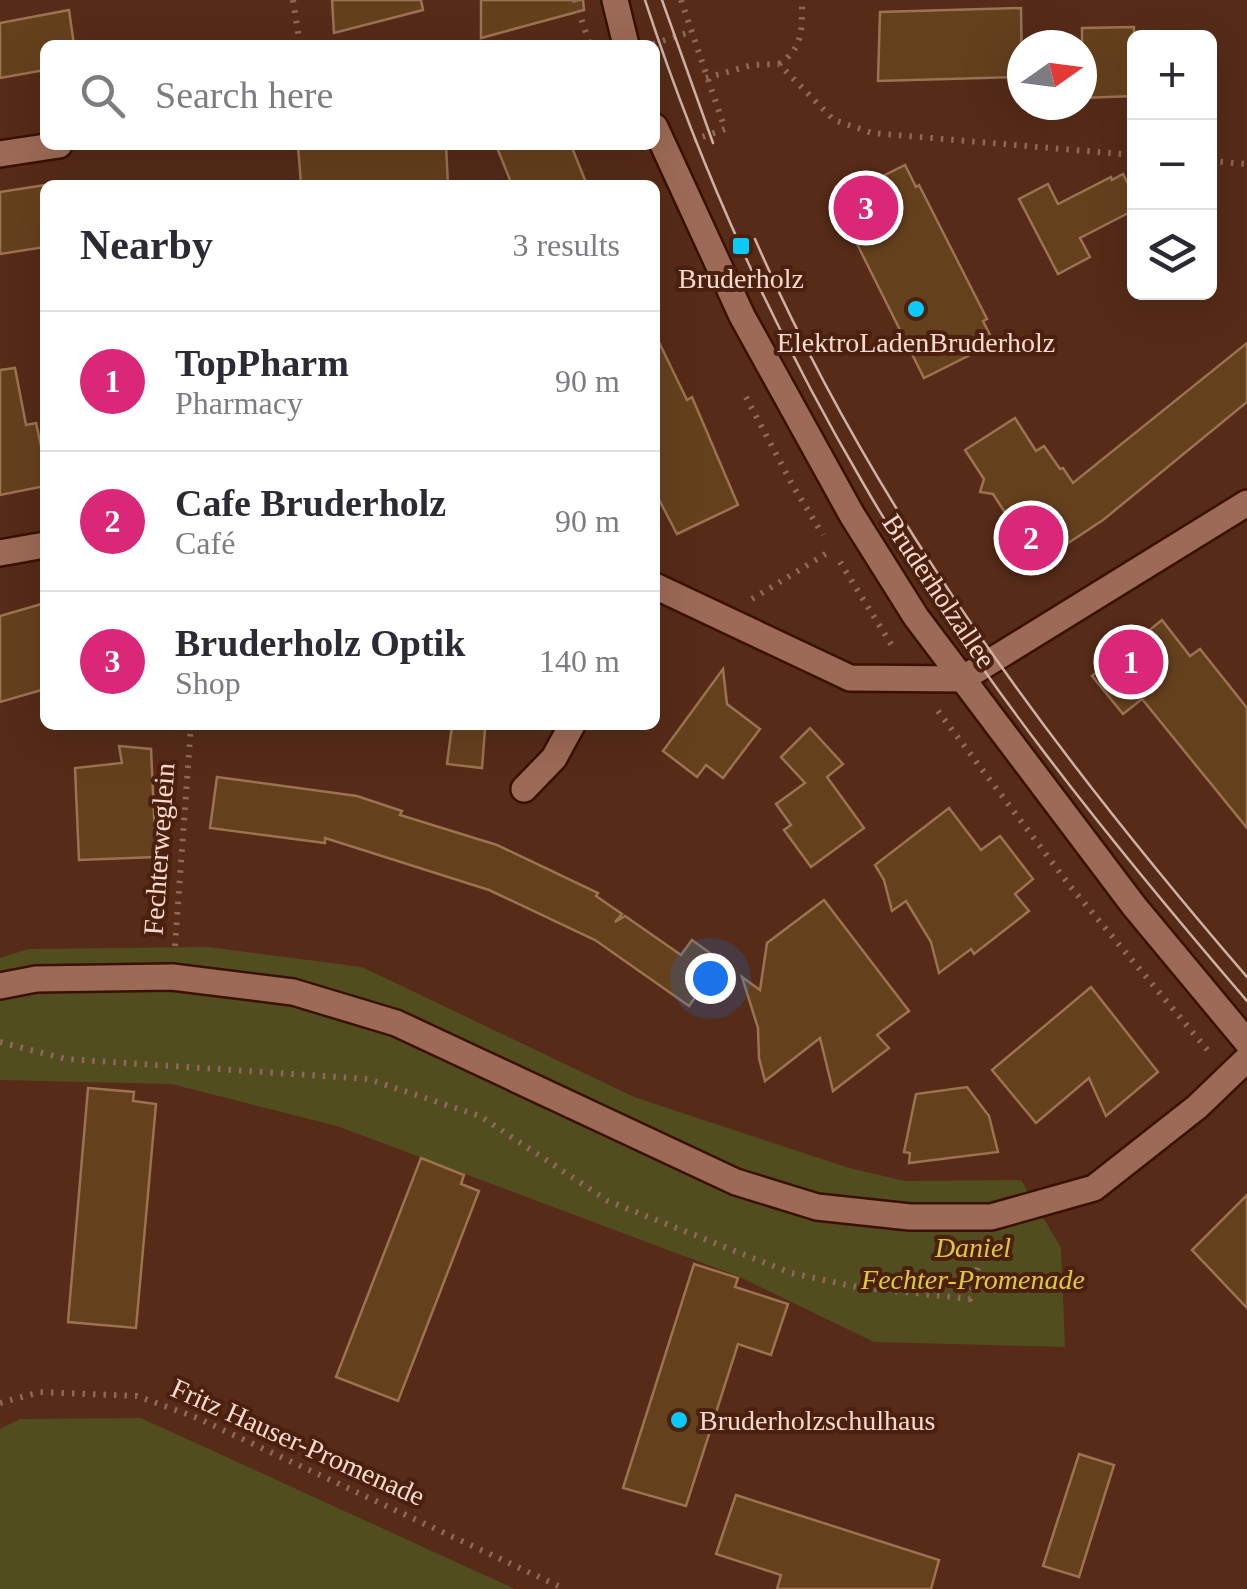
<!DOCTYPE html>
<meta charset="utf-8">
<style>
body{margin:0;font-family:Georgia,serif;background:#f2f2f3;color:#2b2b33}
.controls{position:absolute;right:30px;top:30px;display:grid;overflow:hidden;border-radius:15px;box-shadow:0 10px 40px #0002}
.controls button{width:90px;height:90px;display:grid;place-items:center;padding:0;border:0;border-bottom:2px solid #e1e1e2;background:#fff;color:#2b2b33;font:50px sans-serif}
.compass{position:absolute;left:1007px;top:30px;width:90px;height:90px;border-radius:50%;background:#fff;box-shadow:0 10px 40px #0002;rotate:76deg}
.you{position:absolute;left:710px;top:978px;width:35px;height:35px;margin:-25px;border:8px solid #fff;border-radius:50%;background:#1a73e8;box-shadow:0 0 0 15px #1a73e833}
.badge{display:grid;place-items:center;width:65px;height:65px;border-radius:50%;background:#db2777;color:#fff;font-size:32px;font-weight:700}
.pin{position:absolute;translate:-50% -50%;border:5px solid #fff;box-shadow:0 2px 10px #0006}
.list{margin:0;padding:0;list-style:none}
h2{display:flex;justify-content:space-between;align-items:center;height:130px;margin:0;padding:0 40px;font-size:42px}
h2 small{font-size:32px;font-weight:400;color:#7c7c81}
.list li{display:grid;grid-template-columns:65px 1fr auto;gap:30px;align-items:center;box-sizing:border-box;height:140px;padding:0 40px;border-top:2px solid #e1e1e2}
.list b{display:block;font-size:38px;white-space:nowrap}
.list p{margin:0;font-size:32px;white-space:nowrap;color:#7c7c81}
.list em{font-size:32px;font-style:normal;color:#7c7c81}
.icon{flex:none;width:55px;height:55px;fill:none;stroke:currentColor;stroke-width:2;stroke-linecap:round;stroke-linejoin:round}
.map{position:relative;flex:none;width:1247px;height:1589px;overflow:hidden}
.search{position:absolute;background:#fff;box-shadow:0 10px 40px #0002;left:40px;top:40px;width:620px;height:110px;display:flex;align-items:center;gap:25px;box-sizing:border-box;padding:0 35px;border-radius:15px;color:#7c7c81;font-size:38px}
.panel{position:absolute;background:#fff;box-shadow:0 10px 40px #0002;left:40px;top:180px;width:620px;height:550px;border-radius:15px}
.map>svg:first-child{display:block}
</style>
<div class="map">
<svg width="1247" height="1589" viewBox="0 0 1247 1589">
<rect width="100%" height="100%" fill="#562b18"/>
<!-- green -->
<g fill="#524d1e">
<polygon points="209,947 362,967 634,1097 849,1168 905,1181 1021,1180 1061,1248 1065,1347 874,1342 740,1277 337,1126 171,1084 0,1080 0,958 28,949"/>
<polygon points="141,1418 515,1589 0,1589 0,1429 20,1419"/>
</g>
<!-- building -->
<g fill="#65401d" stroke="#9b7350" stroke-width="2.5">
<polygon points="332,0 421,0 423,10 334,33"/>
<polygon points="481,0 583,0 584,10 481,38"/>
<polygon points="1021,8 1022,77 878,81 880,12"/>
<polygon points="69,10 74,45 45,45 45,70 0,78 0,23"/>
<polygon points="1134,27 1134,96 1082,98 1082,28"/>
<polygon points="298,145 446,145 448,185 301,185"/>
<polygon points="496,145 571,145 587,185 512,185"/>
<polygon points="905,165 916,187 919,185 987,319 983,321 994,343 924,378 835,200"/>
<polygon points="1123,174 1134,195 1134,210 1080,238 1090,257 1058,274 1019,199 1048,184 1058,204 1111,177 1112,180"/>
<polygon points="45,185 45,247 0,254 0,192"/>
<polygon points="655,334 687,400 692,397 738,505 677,534 655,492"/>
<polygon points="1247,343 1247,402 1103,520 1038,563 993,494 980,492 984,479 965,450 1015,418 1036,451 1044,446 1060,469 1063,468 1073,483"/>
<polygon points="15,368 26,425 36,423 41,446 45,445 45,486 0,495 0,370"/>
<polygon points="45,603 45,689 0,702 0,616"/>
<polygon points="1162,620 1190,656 1200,649 1247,708 1247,828 1142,699 1123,714 1092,676"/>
<polygon points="723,669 727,704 760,729 723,778 706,765 697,777 663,751"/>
<polygon points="452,726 485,729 482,768 447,764"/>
<polygon points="810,728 843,764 827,777 864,828 811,867 784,830 791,825 776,804 805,783 781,757"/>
<polygon points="119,746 151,749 156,857 79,860 75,768 122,763"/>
<polygon points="217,777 357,796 402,811 400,815 497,845 598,893 596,896 622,914 615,922 625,916 681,955 692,940 721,961 689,1006 595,940 489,890 325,838 325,843 210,828"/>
<polygon points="949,808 981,850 1000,836 1033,879 1015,894 1029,911 974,954 971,949 939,973 931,942 906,901 892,911 884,880 875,865"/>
<polygon points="824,900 909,1011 877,1035 889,1048 833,1091 820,1038 765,1081 759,1058 758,1028 742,977 760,990 767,943"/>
<polygon points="1091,987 1158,1072 1106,1116 1089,1078 1036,1123 992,1070"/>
<polygon points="967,1087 989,1116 998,1152 909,1163 910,1153 904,1152 916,1094"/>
<polygon points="88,1088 134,1092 133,1101 156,1104 136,1328 68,1322"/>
<polygon points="421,1158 464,1175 461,1184 479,1191 398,1401 336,1377"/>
<polygon points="1247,1195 1247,1308 1192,1250"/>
<polygon points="694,1264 738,1278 735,1287 788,1304 771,1355 738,1344 686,1506 623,1488"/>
<polygon points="1079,1454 1114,1465 1079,1577 1043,1566"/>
<polygon points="736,1495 939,1560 931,1589 777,1589 781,1575 716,1554"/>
</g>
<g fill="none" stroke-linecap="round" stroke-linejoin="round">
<defs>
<g id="minor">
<polyline points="615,0 626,45"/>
<polyline points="655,127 742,316 852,515 916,617 1134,906 1247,1042"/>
<polyline points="0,154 59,145"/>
<polyline points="0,553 45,545"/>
<polyline points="655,586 850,678 962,679 1247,503"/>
<polyline points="524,789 554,758 572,725"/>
<polyline points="0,986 36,979 172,977 293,992 396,1023 736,1182 817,1207 910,1217 991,1217 1094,1188 1197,1107 1247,1059"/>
</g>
</defs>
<!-- minor casing -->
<use href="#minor" stroke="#3a1101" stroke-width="30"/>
<!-- path -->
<g stroke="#8e6858" stroke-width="6" stroke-dasharray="2.5 8" stroke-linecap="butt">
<polyline points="293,0 300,45"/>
<polyline points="575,0 590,45"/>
<polyline points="681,0 725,129 694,140"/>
<polyline points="653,44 690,32"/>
<path d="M 779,64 C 804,48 802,27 802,0"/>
<polyline points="706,78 752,65 779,64 834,120 872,133 1134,155"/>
<polyline points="1210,161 1247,164"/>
<polyline points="746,397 793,486 823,535"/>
<polyline points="840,562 894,649"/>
<polyline points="752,599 832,550"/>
<polyline points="938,711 1070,886 1210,1053"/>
<polyline points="175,946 191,725"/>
<polyline points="0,1042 66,1059 368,1079 480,1116 608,1201 791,1273 857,1287 970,1299 983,1248"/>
<polyline points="0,1403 40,1392 137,1396 195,1417 565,1589"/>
</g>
<!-- minor -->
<use href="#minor" stroke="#9c6a56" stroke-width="25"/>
<!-- tram -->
<g stroke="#cfb0a3" stroke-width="2.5">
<path d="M 645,0 C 700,168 774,331 863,483 C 970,668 1108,839 1247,1001"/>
<polyline points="662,0 713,143"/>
<path d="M 755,239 C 873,511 1054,753 1247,977"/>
</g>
</g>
<!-- markers -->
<g fill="#0acafa" stroke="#4b200e" stroke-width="4">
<rect x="731" y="236" width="20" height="20" rx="5"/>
<circle cx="916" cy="309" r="10"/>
<circle cx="679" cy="1420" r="10"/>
</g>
<g text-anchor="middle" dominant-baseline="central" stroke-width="8" stroke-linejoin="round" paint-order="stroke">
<!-- poi labels -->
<g font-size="28" fill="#f6dacf" stroke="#4b200e">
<text x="741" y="278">Bruderholz</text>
<text x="916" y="342">ElektroLadenBruderholz</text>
<text x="699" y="1420" text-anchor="start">Bruderholzschulhaus</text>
</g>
<!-- street labels -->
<g font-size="28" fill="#f6dacf" stroke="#4b200e">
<text transform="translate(939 591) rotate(56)">Bruderholzallee</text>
<text transform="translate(159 849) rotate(-86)">Fechterweglein</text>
<text transform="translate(298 1442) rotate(24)">Fritz Hauser-Promenade</text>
</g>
<!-- park labels -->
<g font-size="28" font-style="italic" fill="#dbcb3a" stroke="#4b200e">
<text x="973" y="1247">Daniel<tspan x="973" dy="32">Fechter-Promenade</tspan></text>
</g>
</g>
</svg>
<div class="controls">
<button>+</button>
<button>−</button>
<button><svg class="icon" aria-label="layers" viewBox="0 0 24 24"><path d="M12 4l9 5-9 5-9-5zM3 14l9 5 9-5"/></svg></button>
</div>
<svg class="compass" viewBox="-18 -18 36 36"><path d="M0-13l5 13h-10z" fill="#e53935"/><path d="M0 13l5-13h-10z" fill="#7c7c81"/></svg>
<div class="you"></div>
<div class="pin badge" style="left:1131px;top:662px">1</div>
<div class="pin badge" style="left:1031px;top:538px">2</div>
<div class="pin badge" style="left:866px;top:208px">3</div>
<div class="search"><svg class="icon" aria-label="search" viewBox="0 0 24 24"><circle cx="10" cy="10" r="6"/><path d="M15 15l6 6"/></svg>Search here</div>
<section class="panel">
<h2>Nearby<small>3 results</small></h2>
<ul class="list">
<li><span class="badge">1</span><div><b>TopPharm</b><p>Pharmacy</p></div><em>90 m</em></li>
<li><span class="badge">2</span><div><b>Cafe Bruderholz</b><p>Café</p></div><em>90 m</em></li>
<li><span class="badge">3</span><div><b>Bruderholz Optik</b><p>Shop</p></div><em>140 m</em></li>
</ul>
</section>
</div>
